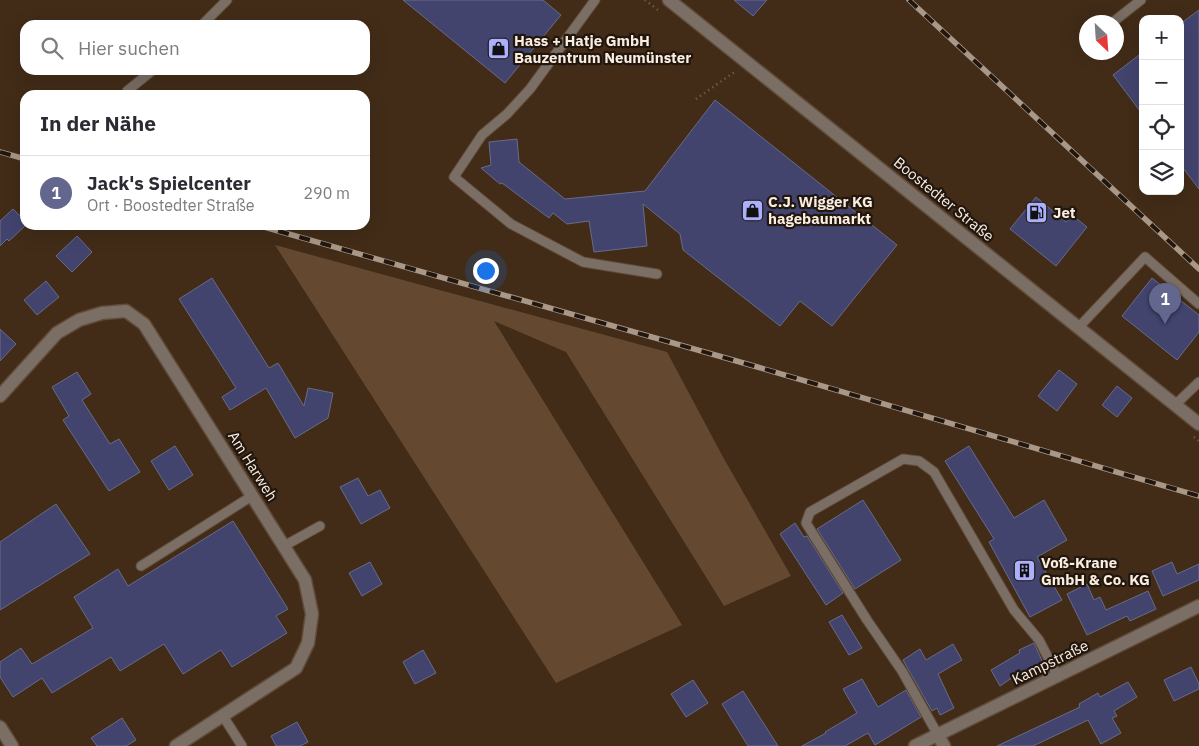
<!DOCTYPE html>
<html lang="de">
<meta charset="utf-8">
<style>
body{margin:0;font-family:"IBM Plex Sans",sans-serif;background:#f2f2f3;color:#2b2b33}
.controls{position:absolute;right:15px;top:15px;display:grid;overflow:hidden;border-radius:10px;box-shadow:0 5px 20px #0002}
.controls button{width:45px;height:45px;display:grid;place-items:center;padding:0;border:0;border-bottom:1px solid #e1e1e2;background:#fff;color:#2b2b33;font:25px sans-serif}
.compass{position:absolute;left:1079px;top:15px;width:45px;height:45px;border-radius:50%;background:#fff;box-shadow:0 5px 20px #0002;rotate:155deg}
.you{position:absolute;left:485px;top:270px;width:18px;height:18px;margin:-12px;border:4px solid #fff;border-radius:50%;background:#1a73e8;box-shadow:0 0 0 8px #1a73e833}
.badge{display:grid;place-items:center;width:32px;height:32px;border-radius:50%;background:#64678d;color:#fff;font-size:16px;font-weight:700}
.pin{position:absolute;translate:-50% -41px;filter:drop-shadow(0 1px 2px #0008)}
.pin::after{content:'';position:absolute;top:26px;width:18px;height:15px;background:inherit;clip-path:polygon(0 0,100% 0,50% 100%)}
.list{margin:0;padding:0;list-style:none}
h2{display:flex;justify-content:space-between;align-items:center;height:65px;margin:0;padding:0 20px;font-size:21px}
h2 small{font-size:16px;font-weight:400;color:#7c7c81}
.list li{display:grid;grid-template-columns:32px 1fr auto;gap:15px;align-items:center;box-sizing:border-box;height:75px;padding:0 20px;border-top:1px solid #e1e1e2}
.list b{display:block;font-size:19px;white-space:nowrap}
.list p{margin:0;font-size:16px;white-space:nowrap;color:#7c7c81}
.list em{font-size:16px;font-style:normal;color:#7c7c81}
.icon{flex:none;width:28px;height:28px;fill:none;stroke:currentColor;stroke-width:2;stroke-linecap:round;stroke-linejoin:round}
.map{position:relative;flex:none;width:1199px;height:746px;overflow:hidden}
.search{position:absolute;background:#fff;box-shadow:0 5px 20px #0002;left:20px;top:20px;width:350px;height:55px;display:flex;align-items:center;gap:12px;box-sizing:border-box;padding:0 18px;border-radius:15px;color:#7c7c81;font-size:19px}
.panel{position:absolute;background:#fff;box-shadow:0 5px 20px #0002;left:20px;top:90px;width:350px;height:140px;border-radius:15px}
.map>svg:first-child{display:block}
</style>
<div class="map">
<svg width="1199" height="746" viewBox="0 0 1199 746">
<rect width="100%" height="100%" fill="#422c18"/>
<!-- green -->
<polygon fill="#644930" points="275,245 667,352 723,457 791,576 724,606 566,352 494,321 682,625 556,683"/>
<!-- building -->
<g fill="#42446e" stroke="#686b88">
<polygon points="403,0 543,0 561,15 505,83"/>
<polygon points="734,0 767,0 753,16"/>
<polygon points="1199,10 1199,189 1180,164 1180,24"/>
<polygon points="1143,52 1143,115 1113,75"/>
<polygon points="715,100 897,245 832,326 800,301 780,326 683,250 680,234 643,204 647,246 594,252 589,221 567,224 553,213 549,218 502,183 500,184 481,168 491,165 489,142 517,139 519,162 565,199 645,191"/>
<polygon points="1036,197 1066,222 1072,215 1087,227 1056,266 1010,229"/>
<polygon points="13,209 25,221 26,225 9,241 7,239 0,246 0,221"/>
<polygon points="77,236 92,252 72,272 56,256"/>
<polygon points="212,278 269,368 278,363 304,406 308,388 333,393 328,418 295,438 266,388 230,410 222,397 236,388 179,299"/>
<polygon points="1152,278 1199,315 1199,332 1177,360 1122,316"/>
<polygon points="46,281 59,297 37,315 24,300"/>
<polygon points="0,329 16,344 0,361"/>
<polygon points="1059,370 1077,384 1057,411 1038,396"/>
<polygon points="77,372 91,394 82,400 110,444 119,439 140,472 109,491 63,420 69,416 52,387"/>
<polygon points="1117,386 1132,398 1117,417 1102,405"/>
<polygon points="175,446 193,475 169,490 151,461"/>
<polygon points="969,446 1014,518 1044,500 1067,540 1037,557 1062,600 1030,617 989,542 994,539 945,461"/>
<polygon points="358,478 368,496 380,490 390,508 361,524 340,487"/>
<polygon points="863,500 901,560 855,589 817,529"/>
<polygon points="56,504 90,554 0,610 0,542"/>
<polygon points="233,521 288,609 276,616 287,633 232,667 221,650 183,674 164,644 120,671 111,657 52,693 42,678 13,697 0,677 0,662 21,648 32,664 93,628 74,597 118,569 128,586"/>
<polygon points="795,523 804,537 807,536 843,593 826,605 780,534"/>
<polygon points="370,562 382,584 362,596 349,573"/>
<polygon points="1172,562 1177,574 1199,564 1199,580 1163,596 1152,571"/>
<polygon points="1087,584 1094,600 1100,597 1106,610 1148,591 1156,609 1130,621 1127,616 1087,635 1067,594"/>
<polygon points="842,615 862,648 849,655 829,622"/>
<polygon points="1034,643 1043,663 1016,675 1000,686 991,670 1020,653 1019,650"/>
<polygon points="953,644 962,660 938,674 954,708 940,715 937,708 932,711 903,660 920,649 926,660"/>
<polygon points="423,650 436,673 415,684 403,662"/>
<polygon points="1191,667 1199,684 1199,689 1174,701 1164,680"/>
<polygon points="862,679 878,707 906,690 921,717 875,745 868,733 845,746 802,746 826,733 825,732 857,713 843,689"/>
<polygon points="693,680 708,703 686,717 671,694"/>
<polygon points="1128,682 1137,697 1114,711 1117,716 1112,718 1121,733 1101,744 1088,720 1033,746 997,746 1080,707 1079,704 1098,693 1100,697"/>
<polygon points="743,691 778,746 748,746 722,704"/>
<polygon points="122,718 136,740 126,746 97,746 91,738"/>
<polygon points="297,722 308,742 300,746 276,746 271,736"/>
</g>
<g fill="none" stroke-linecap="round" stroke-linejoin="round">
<defs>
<g id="service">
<polyline points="595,0 530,89 507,114 482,135 454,177 511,224 583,262 657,274"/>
<polyline points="1113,22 1141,0"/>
<polyline points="202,25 227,0"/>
<polyline points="127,91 153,70"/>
<polyline points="1079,327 1145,257 1199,304"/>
<polyline points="1175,405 1199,382"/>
<polyline points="284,546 320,526"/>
<polyline points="141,566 252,496"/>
<polyline points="223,716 242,746"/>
<polyline points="938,735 902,671 867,620 806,523 810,512 903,459 919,461 934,472 1014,610 1039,640 1058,677"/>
</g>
<g id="minor">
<polyline points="0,396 57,333 79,320 102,313 126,311 144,324 305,580 312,614 308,643 296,668 176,746"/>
<polyline points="0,727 12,746"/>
<polyline points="938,735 944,746"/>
</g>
<g id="tertiary">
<polyline points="669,0 1199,424"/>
<polyline points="915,746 1199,606"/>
</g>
</defs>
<!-- service casing -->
<use href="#service" stroke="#604b38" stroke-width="11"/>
<!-- minor casing -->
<use href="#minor" stroke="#604b38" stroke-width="15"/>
<!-- tertiary casing -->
<use href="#tertiary" stroke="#604b38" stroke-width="15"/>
<!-- path -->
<g stroke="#7c6856" stroke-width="2.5" stroke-dasharray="1 4" stroke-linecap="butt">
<polyline points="645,0 658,10"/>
<polyline points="696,99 736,71"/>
<polyline points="1194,437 1199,441"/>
</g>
<!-- service -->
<use href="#service" stroke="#7a6e65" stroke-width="9"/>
<!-- minor -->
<use href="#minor" stroke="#7a6e65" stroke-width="12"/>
<!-- tertiary -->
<use href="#tertiary" stroke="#7a6e65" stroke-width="12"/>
<defs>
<g id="rail">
<polyline points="909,0 1199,269"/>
<polyline points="0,152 25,159"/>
<polyline points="257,225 754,366 1199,496"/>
</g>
</defs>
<!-- rail casing -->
<use href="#rail" stroke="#a99787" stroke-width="5.5"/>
<!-- rail -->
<use href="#rail" stroke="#21170e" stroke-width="4" stroke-dasharray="11" stroke-linecap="butt"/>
</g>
<!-- icons -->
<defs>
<symbol id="shop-square" viewBox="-11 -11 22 22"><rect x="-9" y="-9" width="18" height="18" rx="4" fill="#aab0fb" stroke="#21170e"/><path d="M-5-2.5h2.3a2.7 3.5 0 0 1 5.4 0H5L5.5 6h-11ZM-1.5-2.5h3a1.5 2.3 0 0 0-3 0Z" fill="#111"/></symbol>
<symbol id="fuel-square" viewBox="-11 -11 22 22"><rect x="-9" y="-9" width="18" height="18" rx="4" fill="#aab0fb" stroke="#21170e"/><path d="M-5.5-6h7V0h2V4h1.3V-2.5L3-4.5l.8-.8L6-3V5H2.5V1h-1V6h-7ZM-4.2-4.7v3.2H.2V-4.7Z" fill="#111"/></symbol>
<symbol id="building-square" viewBox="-11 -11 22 22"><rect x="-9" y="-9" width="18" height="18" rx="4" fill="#aab0fb" stroke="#21170e"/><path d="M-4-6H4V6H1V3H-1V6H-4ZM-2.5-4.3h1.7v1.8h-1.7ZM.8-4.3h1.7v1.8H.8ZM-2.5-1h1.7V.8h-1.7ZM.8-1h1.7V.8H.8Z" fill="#111"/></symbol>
</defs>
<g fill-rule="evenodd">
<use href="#shop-square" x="486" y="36" width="25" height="25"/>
<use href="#shop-square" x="740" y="198" width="25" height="25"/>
<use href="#fuel-square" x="1024" y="200" width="25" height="25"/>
<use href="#building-square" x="1012" y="558" width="25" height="25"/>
</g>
<g text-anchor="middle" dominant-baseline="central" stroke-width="4.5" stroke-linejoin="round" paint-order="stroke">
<!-- poi labels -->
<g font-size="15" font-weight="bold" fill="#fbede0" stroke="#21170e" text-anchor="start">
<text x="514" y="40">Hass + Hatje GmbH<tspan x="514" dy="17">Bauzentrum Neumünster</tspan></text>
<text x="768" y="201">C.J. Wigger KG<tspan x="768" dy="17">hagebaumarkt</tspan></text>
<text x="1053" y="212">Jet</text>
<text x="1041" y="562">Voß-Krane<tspan x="1041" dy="17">GmbH &amp; Co. KG</tspan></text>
</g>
<!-- street labels -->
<g font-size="15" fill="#fbede0" stroke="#21170e">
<text transform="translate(944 199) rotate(39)">Boostedter Straße</text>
<text transform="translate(253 466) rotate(58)">Am Harweh</text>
<text transform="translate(1050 662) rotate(-26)">Kampstraße</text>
</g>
</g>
</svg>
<div class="controls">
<button>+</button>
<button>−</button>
<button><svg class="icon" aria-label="locate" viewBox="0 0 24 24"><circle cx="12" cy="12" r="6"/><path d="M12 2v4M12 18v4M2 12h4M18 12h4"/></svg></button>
<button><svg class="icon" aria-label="layers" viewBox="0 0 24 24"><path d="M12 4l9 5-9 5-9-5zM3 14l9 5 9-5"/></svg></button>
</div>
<svg class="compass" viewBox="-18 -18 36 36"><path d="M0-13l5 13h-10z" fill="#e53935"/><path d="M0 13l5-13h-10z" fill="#7c7c81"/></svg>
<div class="you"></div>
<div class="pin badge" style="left:1165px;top:324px">1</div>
<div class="search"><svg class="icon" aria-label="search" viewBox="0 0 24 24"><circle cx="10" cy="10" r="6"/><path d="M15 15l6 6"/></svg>Hier suchen</div>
<section class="panel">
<h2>In der Nähe<small></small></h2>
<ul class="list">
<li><span class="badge">1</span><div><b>Jack's Spielcenter</b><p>Ort · Boostedter Straße</p></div><em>290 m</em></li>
</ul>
</section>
</div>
